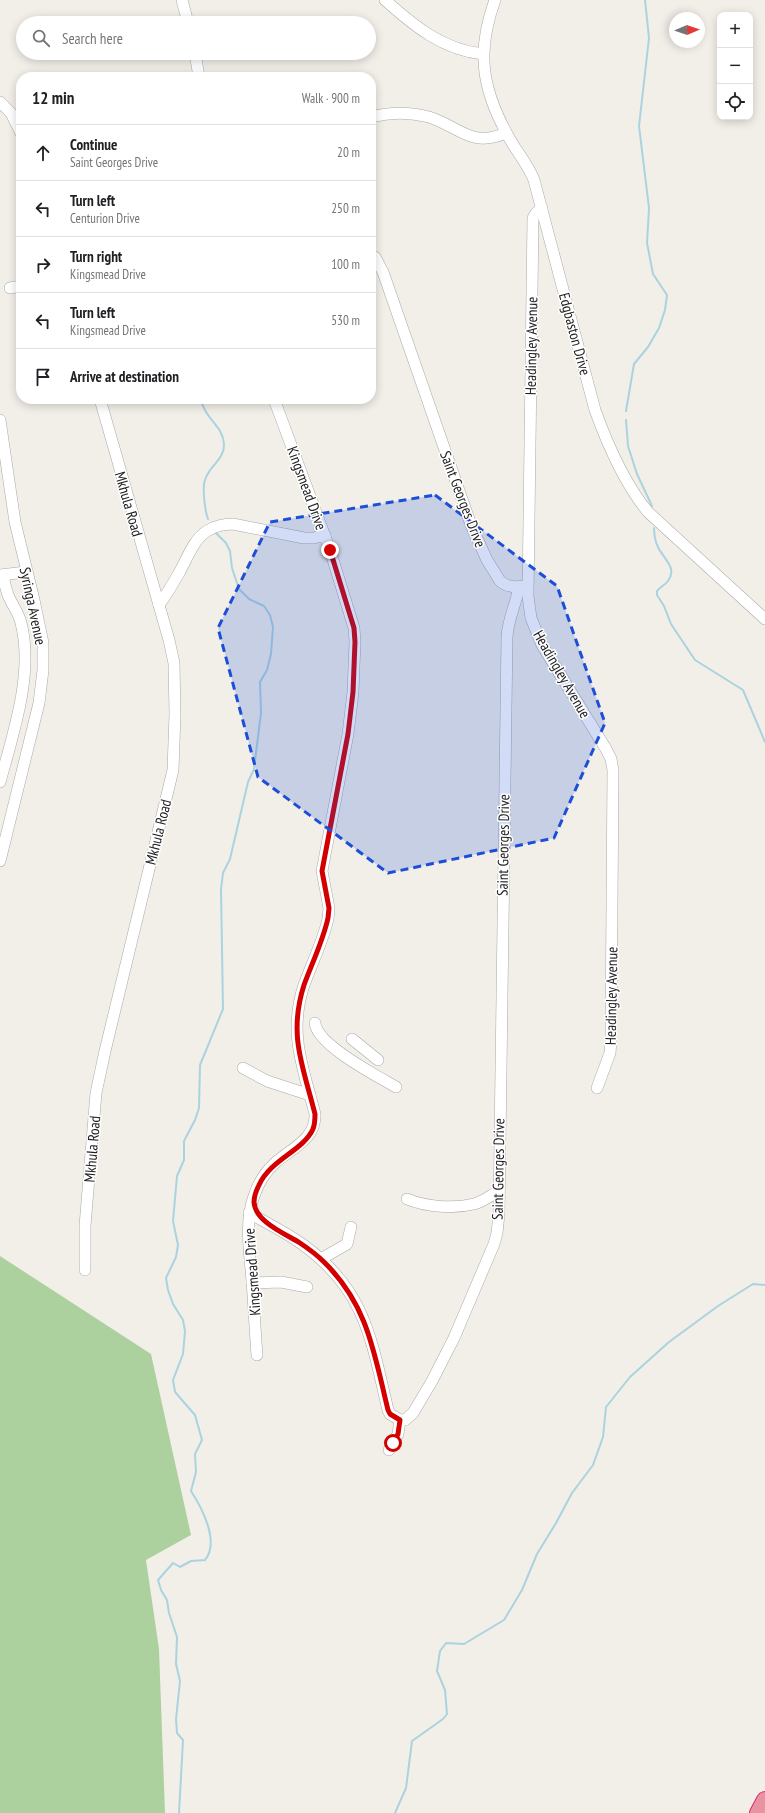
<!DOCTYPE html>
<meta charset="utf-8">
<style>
body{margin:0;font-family:"PT Sans Narrow",sans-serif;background:#f2f2f2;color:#202124}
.controls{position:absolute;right:12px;top:12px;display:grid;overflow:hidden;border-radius:8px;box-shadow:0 2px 10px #0003}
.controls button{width:36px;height:36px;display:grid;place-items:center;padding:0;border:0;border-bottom:1px solid #e0e0e0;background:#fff;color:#202124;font:20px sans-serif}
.compass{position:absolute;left:669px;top:12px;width:36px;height:36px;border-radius:50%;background:#fff;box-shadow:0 2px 10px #0003;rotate:88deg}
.stop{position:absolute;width:12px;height:12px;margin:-9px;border:3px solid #d40000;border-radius:50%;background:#fff}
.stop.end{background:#d40000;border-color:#fff;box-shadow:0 1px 4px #0008}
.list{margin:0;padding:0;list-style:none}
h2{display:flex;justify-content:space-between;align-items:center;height:52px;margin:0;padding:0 16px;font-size:17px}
h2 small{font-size:13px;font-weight:400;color:#757577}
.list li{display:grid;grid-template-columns:26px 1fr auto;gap:12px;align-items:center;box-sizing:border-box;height:56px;padding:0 16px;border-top:1px solid #e0e0e0}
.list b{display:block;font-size:15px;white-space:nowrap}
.list p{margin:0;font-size:13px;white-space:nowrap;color:#757577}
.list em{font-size:13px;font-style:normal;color:#757577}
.icon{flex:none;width:22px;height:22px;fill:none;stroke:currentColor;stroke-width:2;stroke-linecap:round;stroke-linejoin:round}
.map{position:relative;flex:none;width:765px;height:1813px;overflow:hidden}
.search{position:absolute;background:#fff;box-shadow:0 2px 10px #0003;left:16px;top:16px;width:360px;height:44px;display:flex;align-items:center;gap:10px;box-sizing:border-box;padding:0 14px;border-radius:22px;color:#757577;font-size:15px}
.panel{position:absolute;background:#fff;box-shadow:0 2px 10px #0003;left:16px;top:72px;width:360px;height:332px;border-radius:16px}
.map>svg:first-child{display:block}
</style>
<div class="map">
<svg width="765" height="1813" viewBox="0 0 765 1813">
<rect width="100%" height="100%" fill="#f2efe9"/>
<!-- forest -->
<polygon fill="#add19e" points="0,1256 151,1354 191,1535 146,1560 159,1649 165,1813 0,1813"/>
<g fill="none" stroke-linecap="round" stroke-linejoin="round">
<!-- stream -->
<g stroke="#aad3df" stroke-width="2">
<path d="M 200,399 C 202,403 203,407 205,410 C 211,422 224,430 224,445 C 224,460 209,466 205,480 C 202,488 205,511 208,519"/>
<polyline points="626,411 634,364 648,347 659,328 665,310 667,295 653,274 647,243 649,208 639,126 649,38 645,0"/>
<polyline points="626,420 628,446 637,474 652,506"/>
<path d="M 654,528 C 654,537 657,548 663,555 C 668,563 676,570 668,581 C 665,585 660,587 657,591 L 657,595 L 664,606 L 671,624 L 695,660 L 743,690 L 765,742"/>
<path d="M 179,1813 L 183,1740 L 177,1733 L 176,1719 L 180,1681 L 176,1664 L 177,1637 L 169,1613 L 167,1600 L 161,1590 L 158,1580 L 173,1563 L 180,1567 L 191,1561 L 205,1560 C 220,1542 202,1508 191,1491 L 196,1472 L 195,1454 L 202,1440 L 195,1415 L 175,1392 L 173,1380 L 183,1354 L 185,1331 L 183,1320 L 173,1304 L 168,1290 L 166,1278 L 176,1257 L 178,1245 L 173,1221 L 177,1176 L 184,1160 L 184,1141 L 195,1120 L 199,1108 L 200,1065 L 223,1009 L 221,889 L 223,873 L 230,859 L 248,782 L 254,769 L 261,713 L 260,682 L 267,670 L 271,654 L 273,627 L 270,615 L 264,606 L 249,599 L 239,589 L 232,568 L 230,551 L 226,543 L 216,533"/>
<polyline points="395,1813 406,1788 412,1741 443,1719 447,1714 445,1690 437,1671 440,1651 446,1643 464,1644 504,1620 522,1590 537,1554 556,1523 572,1493 593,1465 603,1437 606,1407 630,1377 669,1342 718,1306 753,1284 765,1285"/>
</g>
<defs>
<g id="minor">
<polyline points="182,0 188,23"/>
<path d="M 385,0 C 414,26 443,50 483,54"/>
<path d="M 495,0 C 477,49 481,86 506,132 C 514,149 527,162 534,180 L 595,410 C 608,446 624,483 648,512 L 765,619"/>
<polyline points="195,53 199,77"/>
<polyline points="0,102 11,113 21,133"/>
<path d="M 371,117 C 390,112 410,112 429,117 C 460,127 471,148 506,133"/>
<polyline points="542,208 536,213 533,218 528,596 531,618 542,645 606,749 611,759 613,770 611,1041 610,1053 597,1088"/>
<path d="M 371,256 L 375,257 L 383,272 L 471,525 L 487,560 L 500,581 C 508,588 516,587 526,586"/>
<polyline points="10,288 21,286"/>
<polyline points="0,420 15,522 34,600 43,643 43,670 39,703 0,861"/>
<polyline points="0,575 26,572"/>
<path d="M 159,605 C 166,595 173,584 179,573 C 187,559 193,540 207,531 C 215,526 224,524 233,524 L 304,538 L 314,538 L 325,535"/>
<path d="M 0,782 C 13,734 34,673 21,623 C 19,613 12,605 8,595 C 6,589 4,581 3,575"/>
<path d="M 315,1023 C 317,1045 377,1076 396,1087"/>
<polyline points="352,1039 378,1060"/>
<polyline points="243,1068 267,1081 310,1095"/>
<path d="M 407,1199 C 427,1207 453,1209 474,1204 C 483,1202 491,1195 499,1191"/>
<path d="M 249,1213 C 267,1223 285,1232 302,1244 C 366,1290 371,1339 388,1410 L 390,1414 L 400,1420"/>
<polyline points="321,1259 347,1244 351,1227"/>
<polyline points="85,1270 85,1226 96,1093 105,1051 173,770 175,714 174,663 169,640 100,399"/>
<polyline points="252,1283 281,1282 307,1287"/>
<path d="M 257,1355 C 255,1330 254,1306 252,1281 C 250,1253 244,1224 254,1196 C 258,1184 265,1172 275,1163 C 292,1148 316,1139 315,1114 C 303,1067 288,1033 304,985 C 312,963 323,941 328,919 L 329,908 L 322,871 L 348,734 L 353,692 L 355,642 L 354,628 L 330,550 L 274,399"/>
<path d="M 400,1420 L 405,1420 L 413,1413 L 432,1381 L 454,1338 L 494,1244 L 497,1233 L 499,1214 L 507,637 C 508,619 516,604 519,587"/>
<polyline points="389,1450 398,1434 400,1420"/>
</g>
<polyline id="highway" points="758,1813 765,1800"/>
</defs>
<!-- minor casing -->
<use href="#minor" stroke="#a9a9a9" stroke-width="12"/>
<!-- highway casing -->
<use href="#highway" stroke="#dc2a67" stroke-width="18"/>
<!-- minor -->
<use href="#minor" stroke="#fff" stroke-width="11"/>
<!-- highway -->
<use href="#highway" stroke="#e892a2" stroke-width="16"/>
</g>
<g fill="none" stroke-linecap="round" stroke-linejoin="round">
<!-- route -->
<path stroke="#d40000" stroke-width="5" d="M 330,550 L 354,628 L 355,642 L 353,692 L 348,734 L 322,871 L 329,908 L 328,918 C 323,941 312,963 304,985 C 288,1035 303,1066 315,1114 C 315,1118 315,1124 313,1129 C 303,1151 271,1159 259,1185 C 256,1191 254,1196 254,1202 C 255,1222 286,1234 300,1243 C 309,1249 317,1255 324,1262 C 368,1305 374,1353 388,1410 L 390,1414 L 400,1420 L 398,1434 L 393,1443"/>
</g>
<!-- marked area -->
<path fill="#1d4ed8" fill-opacity="0.2" stroke="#1d4ed8" stroke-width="3" stroke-dasharray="8 5" stroke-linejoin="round" d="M 435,495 L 557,586 L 605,723 L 554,838 L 388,873 L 258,777 L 218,628 L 270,522 Z"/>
<g text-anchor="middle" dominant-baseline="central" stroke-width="3" stroke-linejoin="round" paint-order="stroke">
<!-- street labels -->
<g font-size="15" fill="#222" stroke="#fff">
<text transform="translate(575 334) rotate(75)">Edgbaston Drive</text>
<text transform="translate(531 346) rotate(-89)">Headingley Avenue</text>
<text transform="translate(307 488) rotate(70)">Kingsmead Drive</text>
<text transform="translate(463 499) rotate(69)">Saint Georges Drive</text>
<text transform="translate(129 504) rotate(74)">Mkhula Road</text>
<text transform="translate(33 606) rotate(78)">Syringa Avenue</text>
<text transform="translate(562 674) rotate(60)">Headingley Avenue</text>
<text transform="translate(158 832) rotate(-76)">Mkhula Road</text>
<text transform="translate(503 845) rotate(-89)">Saint Georges Drive</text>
<text transform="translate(611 996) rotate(-89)">Headingley Avenue</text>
<text transform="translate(92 1149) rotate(-85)">Mkhula Road</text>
<text transform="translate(498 1169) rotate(-89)">Saint Georges Drive</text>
<text transform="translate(252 1272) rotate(-94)">Kingsmead Drive</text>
</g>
</g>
</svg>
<div class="controls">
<button>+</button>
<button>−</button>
<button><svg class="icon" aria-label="locate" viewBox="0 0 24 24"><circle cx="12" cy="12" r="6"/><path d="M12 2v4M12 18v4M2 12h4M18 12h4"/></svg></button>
</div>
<svg class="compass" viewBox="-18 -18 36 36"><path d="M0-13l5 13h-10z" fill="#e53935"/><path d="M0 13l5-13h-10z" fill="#757577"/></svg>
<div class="stop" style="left:393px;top:1443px"></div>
<div class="stop end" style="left:330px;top:550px"></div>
<div class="search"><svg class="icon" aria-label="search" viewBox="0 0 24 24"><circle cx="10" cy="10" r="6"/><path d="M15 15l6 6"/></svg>Search here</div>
<section class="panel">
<h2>12 min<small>Walk · 900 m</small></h2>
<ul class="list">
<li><svg class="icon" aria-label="ahead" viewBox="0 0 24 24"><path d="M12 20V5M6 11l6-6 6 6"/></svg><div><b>Continue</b><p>Saint Georges Drive</p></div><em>20 m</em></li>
<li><svg class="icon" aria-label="left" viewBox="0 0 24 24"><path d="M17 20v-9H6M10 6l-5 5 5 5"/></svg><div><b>Turn left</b><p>Centurion Drive</p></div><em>250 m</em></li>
<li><svg class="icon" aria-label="right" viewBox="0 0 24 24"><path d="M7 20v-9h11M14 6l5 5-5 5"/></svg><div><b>Turn right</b><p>Kingsmead Drive</p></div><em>100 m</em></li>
<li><svg class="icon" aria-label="left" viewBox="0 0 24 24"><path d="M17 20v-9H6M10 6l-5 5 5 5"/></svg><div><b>Turn left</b><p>Kingsmead Drive</p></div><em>530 m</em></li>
<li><svg class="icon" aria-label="arrive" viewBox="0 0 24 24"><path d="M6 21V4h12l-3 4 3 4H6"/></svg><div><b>Arrive at destination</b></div></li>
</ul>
</section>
</div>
